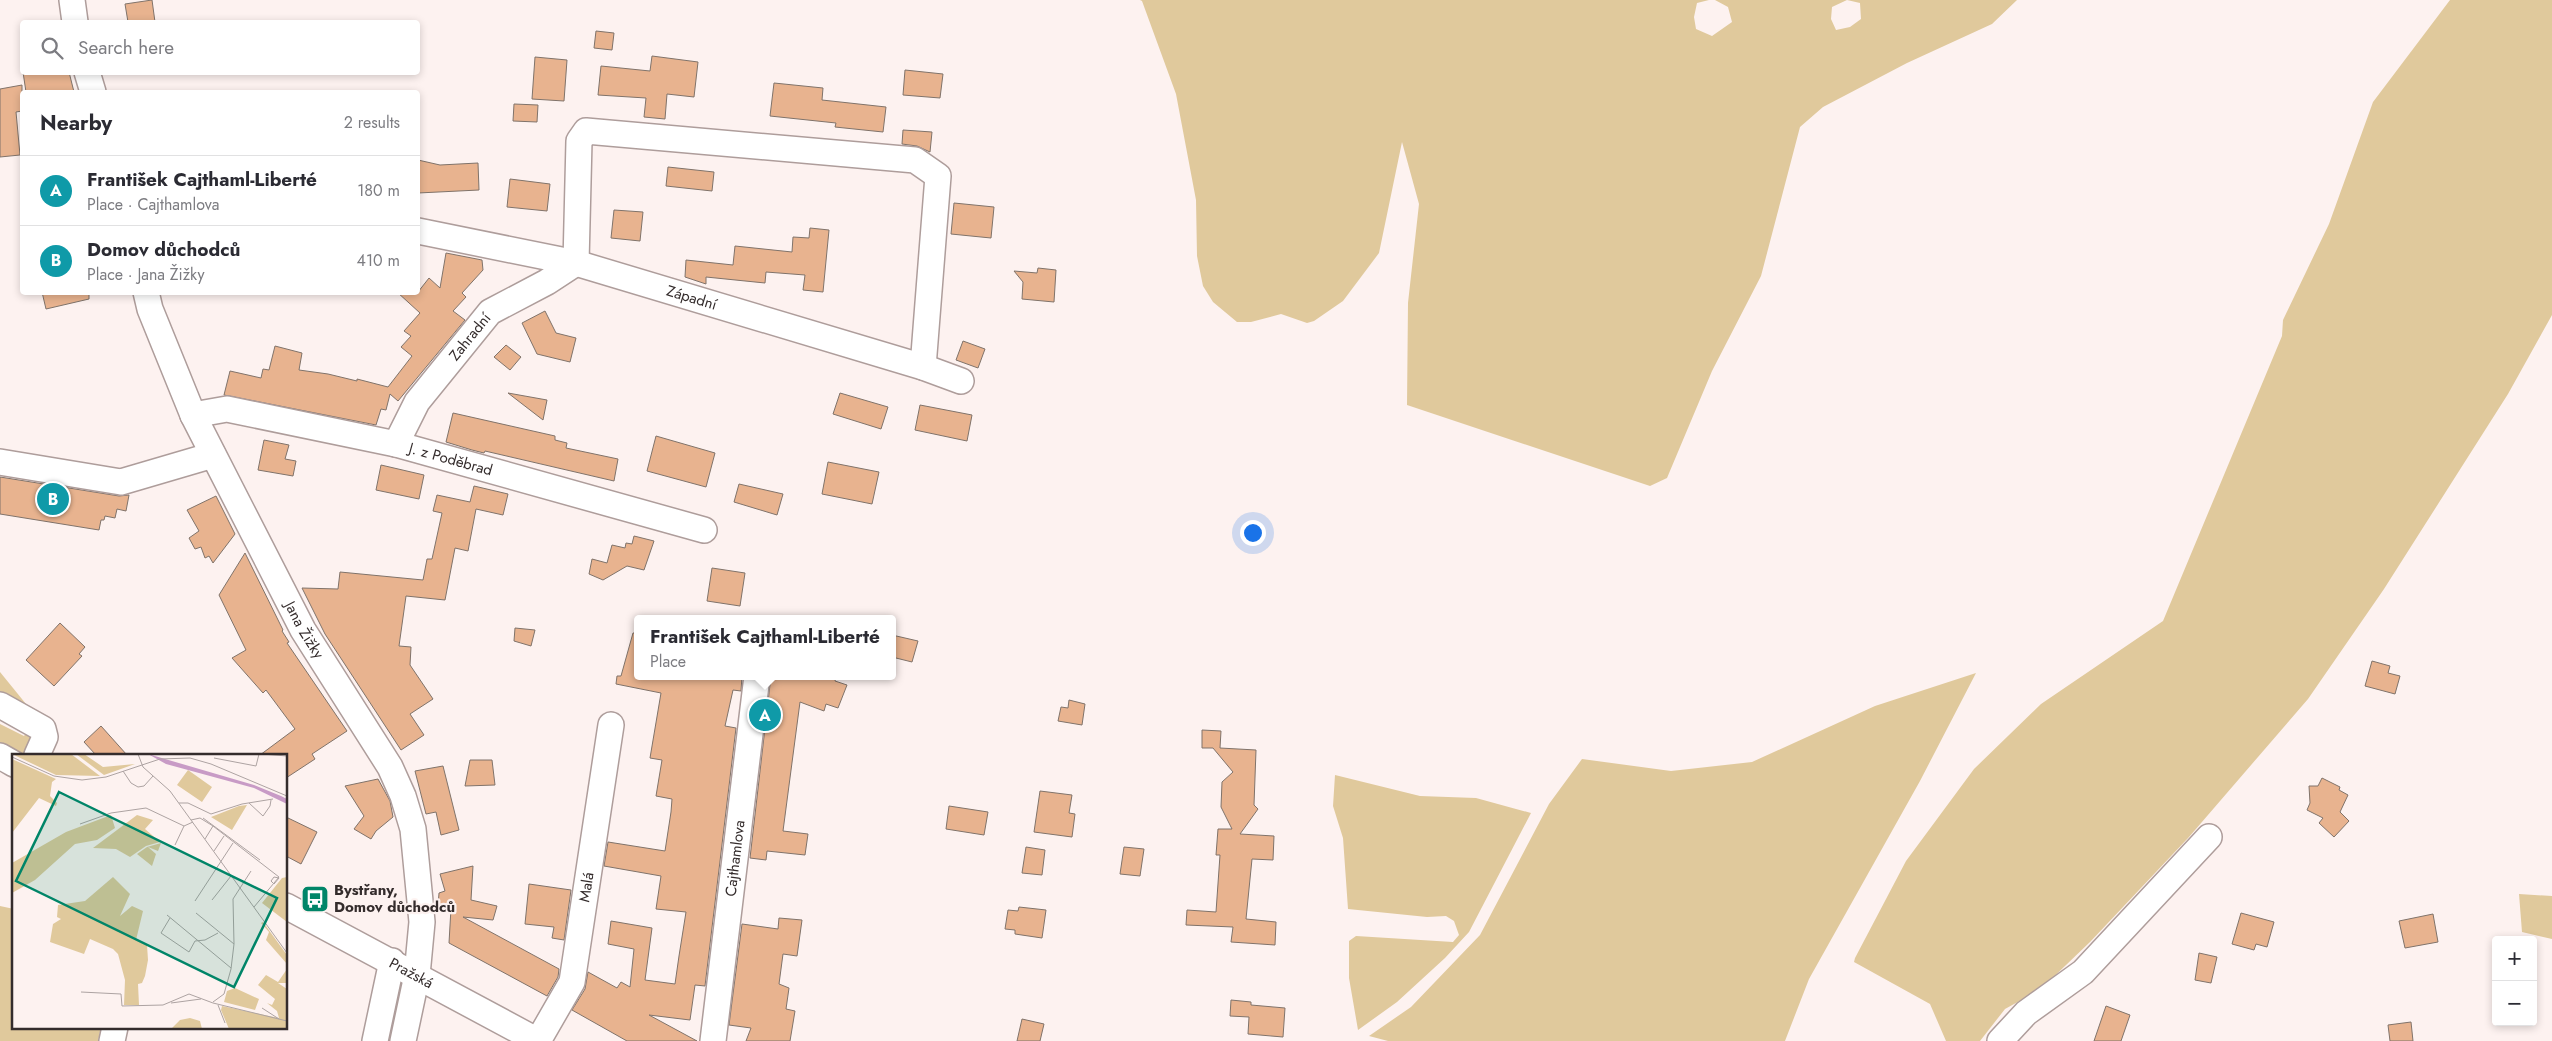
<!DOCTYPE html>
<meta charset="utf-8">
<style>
body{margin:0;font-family:Jost,sans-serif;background:#f7f7f7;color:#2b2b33}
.controls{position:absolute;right:15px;bottom:15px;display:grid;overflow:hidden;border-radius:5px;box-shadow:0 2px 8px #0003}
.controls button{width:45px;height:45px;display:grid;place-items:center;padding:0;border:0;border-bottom:1px solid #e1e1e2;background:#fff;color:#2b2b33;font:25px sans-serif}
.you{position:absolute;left:1252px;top:532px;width:18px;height:18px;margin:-12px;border:4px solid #fff;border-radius:50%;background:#1a73e8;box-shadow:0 0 0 8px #1a73e833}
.badge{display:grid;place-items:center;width:32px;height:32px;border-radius:50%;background:#db2777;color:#fff;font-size:16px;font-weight:700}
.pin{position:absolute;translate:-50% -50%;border:2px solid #fff;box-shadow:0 1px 5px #0006}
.popup{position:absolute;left:634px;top:615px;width:262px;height:65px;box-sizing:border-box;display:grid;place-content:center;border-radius:5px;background:#fff;filter:drop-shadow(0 1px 4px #0005);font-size:16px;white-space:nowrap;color:#7c7c81}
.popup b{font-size:19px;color:#2b2b33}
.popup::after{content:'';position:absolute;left:50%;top:100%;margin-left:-10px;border:10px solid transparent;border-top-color:#fff}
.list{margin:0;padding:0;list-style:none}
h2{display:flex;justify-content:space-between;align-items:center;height:65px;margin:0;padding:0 20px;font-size:21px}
h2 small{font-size:16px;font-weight:400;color:#7c7c81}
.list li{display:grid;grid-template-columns:32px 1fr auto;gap:15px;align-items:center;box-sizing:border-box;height:70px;padding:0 20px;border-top:1px solid #e1e1e2}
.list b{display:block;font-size:19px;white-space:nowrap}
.list p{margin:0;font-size:16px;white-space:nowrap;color:#7c7c81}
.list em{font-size:16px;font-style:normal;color:#7c7c81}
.icon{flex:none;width:28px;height:28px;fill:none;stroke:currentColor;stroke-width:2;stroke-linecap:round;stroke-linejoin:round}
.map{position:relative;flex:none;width:2552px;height:1041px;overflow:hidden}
.search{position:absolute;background:#fff;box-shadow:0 2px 8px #0003;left:20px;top:20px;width:400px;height:55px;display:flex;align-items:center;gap:12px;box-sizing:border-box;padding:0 18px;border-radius:5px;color:#7c7c81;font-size:19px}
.panel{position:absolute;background:#fff;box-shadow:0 2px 8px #0003;left:20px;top:90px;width:400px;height:205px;border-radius:5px}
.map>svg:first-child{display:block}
</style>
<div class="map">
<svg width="2552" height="1041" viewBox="0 0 2552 1041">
<rect width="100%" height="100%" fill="#fdf2f0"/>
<!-- green -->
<g fill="#e0c99c" fill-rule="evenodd">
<path d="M 1140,0 L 1709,0 L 1697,3 L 1694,17 L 1696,29 L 1712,36 L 1732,22 L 1728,7 L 1715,0 L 2017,0 L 1992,24 L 1907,63 L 1823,107 L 1800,127 L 1761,276 L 1712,371 L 1667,478 L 1650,486 L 1407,405 L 1408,303 L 1419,204 L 1402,142 L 1379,253 L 1343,301 L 1314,321 L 1307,323 L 1281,314 L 1251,322 L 1237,322 L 1213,302 L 1203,286 L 1197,256 L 1196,200 L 1176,94 L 1142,1 ZM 1847,0 L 1860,3 L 1861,19 L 1850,27 L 1836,30 L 1831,19 L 1832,7 Z"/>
<polygon points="2450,0 2552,0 2552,315 2508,394 2384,589 2308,699 2189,837 2090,942 2041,989 2005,1009 1980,1041 1946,1041 1930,1004 1854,962 1855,958 1906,861 1974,769 2041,704 2163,621 2282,336 2283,320 2329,224 2373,102"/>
<polygon points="0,672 26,704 21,708 0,698"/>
<polygon points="1976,673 1920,781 1809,979 1785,1041 1388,1041 1369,1036 1411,1007 1480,935 1549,804 1582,759 1671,771 1752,762 1875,706"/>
<path d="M 0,724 L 24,736 L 30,728 L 36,745 C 19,758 18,756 0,746 Z"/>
<polygon points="1335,775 1420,796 1476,798 1531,813 1469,932 1445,958 1397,1002 1358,1030 1349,978 1349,941 1356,936 1453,942 1459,935 1454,921 1446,916 1427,917 1348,909 1343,838 1333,806"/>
<polygon points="2519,894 2552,896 2552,939 2522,932"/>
<polygon points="0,906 14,909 14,1027 101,1027 98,1041 0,1041"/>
</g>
<!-- building -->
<g fill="#e8b38f" stroke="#80736a">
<polygon points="152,0 155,22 128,22 125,4"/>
<polygon points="596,31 614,33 612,50 594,48"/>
<polygon points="652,56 698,62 694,97 667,94 665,119 644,117 646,98 598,95 601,66 650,71"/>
<polygon points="535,57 567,60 564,101 532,99"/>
<polygon points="905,70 943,74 940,98 903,95"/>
<polygon points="23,72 69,72 74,92 26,92"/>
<polygon points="774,83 823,88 822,100 886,107 883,132 835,127 836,123 770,116"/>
<polygon points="22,85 22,111 16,112 20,155 0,157 0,89"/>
<polygon points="514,104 538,105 537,122 513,121"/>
<polygon points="903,130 932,132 930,152 917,146 902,144"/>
<polygon points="418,160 440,165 478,163 479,190 418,193"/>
<polygon points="668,167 714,172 712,191 666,186"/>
<polygon points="510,179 550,184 547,211 507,207"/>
<polygon points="954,203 994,207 991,238 951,234"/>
<polygon points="614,210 643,212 640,241 611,238"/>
<polygon points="810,228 829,230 823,292 803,290 805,275 766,272 765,283 706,277 706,284 685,277 686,260 733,265 735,246 792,252 793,237 809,238"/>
<polygon points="446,253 482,260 483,270 462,293 466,297 453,311 465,320 398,401 390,394 386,410 381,409 376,425 224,395 230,371 261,378 263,369 269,370 275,346 302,353 299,370 328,374 357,381 357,379 388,387 412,356 401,347 411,336 404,331 420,313 397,292 418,292 429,278 440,288"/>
<polygon points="1038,268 1056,270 1054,302 1022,299 1023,282 1014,271 1037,273"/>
<polygon points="42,292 89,292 89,299 46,309"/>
<polygon points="545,311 556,333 576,338 570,362 537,354 522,323"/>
<polygon points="963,341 985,349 978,368 956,360"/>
<polygon points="506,345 521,357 510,370 494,357"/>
<polygon points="508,393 547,400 543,420"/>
<polygon points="840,393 888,407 881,429 833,414"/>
<polygon points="920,405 972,415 967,441 915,430"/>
<polygon points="453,413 555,436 555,440 567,443 566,448 618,459 614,481 485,451 484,453 472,450 446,442"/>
<polygon points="656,436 715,453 706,487 647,471"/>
<polygon points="264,440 289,445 285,459 296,461 293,476 258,470"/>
<polygon points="828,462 879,472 872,504 822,494"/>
<polygon points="381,465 424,475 419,499 376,490"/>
<polygon points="0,477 119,496 129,495 126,511 117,509 115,518 105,516 104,520 101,520 99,530 0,514"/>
<polygon points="739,484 783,494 777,515 734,502"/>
<polygon points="474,486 508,494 503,515 476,509 468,551 455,548 445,600 406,596 399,646 411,647 410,665 433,699 410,714 424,735 401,750 325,634 302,588 338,589 340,572 423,580 427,559 432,559 442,513 433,511 437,495 470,502"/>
<polygon points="216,496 235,534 213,563 209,556 205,558 201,547 195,549 189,538 199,531 187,510"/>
<polygon points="634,536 654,541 644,570 627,566 603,580 589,574 592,559 607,563 612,545 625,548 626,543 632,544"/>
<polygon points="245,553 283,630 282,631 289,642 287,643 347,731 312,754 315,759 286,778 286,755 260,755 295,729 266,690 263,693 232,658 246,650 219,595"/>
<polygon points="712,568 745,573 740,606 707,601"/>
<polygon points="60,623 85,647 79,654 82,656 54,686 26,660"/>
<polygon points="515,628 535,630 531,646 514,641"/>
<polygon points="633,633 638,633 638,676 742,676 741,691 733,690 725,726 736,728 705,986 695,985 690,1020 649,1015 697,1041 627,1041 572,1010 585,989 588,972 617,988 621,982 630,987 634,949 608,944 611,921 652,928 645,980 675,984 679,956 686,912 656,909 661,876 604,866 608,842 665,851 671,812 672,799 656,796 662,760 650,758 661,693 616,684 617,676 621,676"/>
<polygon points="892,635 918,641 912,662 892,657"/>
<polygon points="2372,661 2390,666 2388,673 2400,676 2395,694 2365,686"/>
<polygon points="771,676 836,676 835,681 847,685 838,708 826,704 824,711 800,702 783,831 808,834 805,855 767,851 766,860 750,858"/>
<polygon points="1069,700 1085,704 1082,725 1058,721 1061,707 1068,708"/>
<polygon points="101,726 127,755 96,755 84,742"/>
<polygon points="1202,730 1221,731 1220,748 1256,750 1254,805 1258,809 1240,834 1274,836 1273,860 1252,859 1246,919 1276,922 1275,945 1231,942 1233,927 1186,925 1187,910 1216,912 1220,855 1216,855 1218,829 1232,829 1221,807 1222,782 1233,772 1213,748 1202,748"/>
<polygon points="470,760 492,760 495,785 465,786"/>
<polygon points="443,766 459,830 441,835 436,812 426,814 415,771"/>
<polygon points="2322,778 2340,787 2339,790 2348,795 2340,812 2349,821 2334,837 2319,823 2323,818 2307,810 2310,803 2309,786 2318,786"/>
<polygon points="378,779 390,801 393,817 376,831 371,839 354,829 364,816 345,786"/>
<polygon points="1040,791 1072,795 1069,813 1075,814 1072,837 1034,832"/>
<polygon points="949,806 988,812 984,835 946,829"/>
<polygon points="286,817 317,832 301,864 286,856"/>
<polygon points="1026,847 1045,850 1042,875 1022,873"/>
<polygon points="1124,847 1144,849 1140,876 1120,874"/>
<polygon points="473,866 471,900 497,906 493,920 463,917 559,969 558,977 547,996 449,943 451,908 438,906 439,893 445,891 440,874"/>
<polygon points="529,884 571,890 564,940 552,938 554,927 525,924"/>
<polygon points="1019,907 1046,910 1042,938 1015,934 1015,930 1005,929 1008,910 1018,911"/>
<polygon points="2241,913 2274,922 2267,947 2256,944 2254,950 2232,944"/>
<polygon points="2433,914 2438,942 2405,948 2399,921"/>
<polygon points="779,918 802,920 797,956 783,954 779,984 789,988 786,1009 795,1011 790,1041 746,1041 751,1028 729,1025 742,924 778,929"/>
<polygon points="2199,953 2217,957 2211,983 2195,980"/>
<polygon points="1231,1000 1251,1002 1251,1005 1285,1008 1283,1037 1248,1034 1249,1017 1230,1016"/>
<polygon points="2106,1006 2130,1015 2121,1041 2094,1041"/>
<polygon points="1022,1019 1044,1024 1040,1041 1017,1041"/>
<polygon points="2411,1022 2413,1041 2390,1041 2388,1025"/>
</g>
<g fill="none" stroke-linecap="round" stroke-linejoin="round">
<defs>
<g id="minor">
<polyline points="72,0 75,22"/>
<polyline points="87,72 93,92"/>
<path id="s1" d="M 418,231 L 576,263 L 923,367 L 961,381"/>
<path id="s2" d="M 146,292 L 150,309 L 193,415 L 303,630 L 390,767 L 403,796 L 413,829 L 422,922 L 417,975 L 403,1041"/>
<path id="s3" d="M 193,415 L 227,409 L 396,444 L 704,530"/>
<path id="s4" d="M 396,444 L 417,402 L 490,312 L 547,282 L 576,263 L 579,141 L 586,131 L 915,160 L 938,176 L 923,367"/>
<polyline points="0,462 121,482 213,455"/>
<polyline points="0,705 43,729 45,737 37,755"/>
<polyline points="0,756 14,764"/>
<path id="s5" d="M 286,906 L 538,1041"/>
<polyline points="112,1041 115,1027"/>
<polyline points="375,1041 392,961"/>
<path id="s6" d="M 538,1041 L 572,982 L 611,725"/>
<path id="s7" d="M 713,1041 L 757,676"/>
<polyline points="2000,1041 2026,1013 2083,972 2209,837"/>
</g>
</defs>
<!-- minor casing -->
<use href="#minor" stroke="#ae9d9b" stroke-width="28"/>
<!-- minor -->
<use href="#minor" stroke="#fff" stroke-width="25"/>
</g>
<!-- icons -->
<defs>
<symbol id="bus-square" viewBox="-11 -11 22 22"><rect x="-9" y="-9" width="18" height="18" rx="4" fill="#008568" stroke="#fdf2f0"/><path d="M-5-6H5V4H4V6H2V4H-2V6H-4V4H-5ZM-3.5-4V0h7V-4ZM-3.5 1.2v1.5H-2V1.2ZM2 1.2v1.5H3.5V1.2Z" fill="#fff"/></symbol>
</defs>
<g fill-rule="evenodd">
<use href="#bus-square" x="299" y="883" width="32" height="32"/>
</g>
<g text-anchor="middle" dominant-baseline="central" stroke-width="4.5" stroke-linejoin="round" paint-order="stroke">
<!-- street labels -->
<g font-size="15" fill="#342c2c" stroke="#fdf2f0">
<text stroke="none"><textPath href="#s1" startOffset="282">Západní</textPath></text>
<text stroke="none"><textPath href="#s4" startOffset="131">Zahradní</textPath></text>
<text stroke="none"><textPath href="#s3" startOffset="264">J. z Poděbrad</textPath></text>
<text stroke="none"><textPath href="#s2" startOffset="374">Jana Žižky</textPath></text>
<text stroke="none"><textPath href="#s7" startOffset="184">Cajthamlova</textPath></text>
<text stroke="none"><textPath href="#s6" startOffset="164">Malá</textPath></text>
<text stroke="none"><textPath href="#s5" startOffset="142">Pražská</textPath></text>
</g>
<!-- poi labels -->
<g font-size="15" font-weight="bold" fill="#342c2c" stroke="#fdf2f0" text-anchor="start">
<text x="334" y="890">Bystřany,<tspan x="334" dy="17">Domov důchodců</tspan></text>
</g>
</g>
<!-- overview -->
<g transform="translate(12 754)">
<rect width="275" height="275" fill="#fdf2f0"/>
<path d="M 0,0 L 59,0 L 88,22 L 44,21 ZM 64,0 L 72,0 L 91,13 L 123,10 L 92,21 ZM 0,5 L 44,25 L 40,28 L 38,42 L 45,49 L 44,52 L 27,44 L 0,79 ZM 176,16 L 200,33 L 190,48 L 165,31 ZM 235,51 L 220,76 L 199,63 L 227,52 ZM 99,61 L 103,74 L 85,86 L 63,90 L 23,126 L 0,139 L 0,109 L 54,78 ZM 125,61 L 141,66 L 133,75 L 148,88 L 134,92 L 118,103 L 104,95 L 81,94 ZM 149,89 L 146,97 L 136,93 L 144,100 L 140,112 L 125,100 L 135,93 ZM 101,123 L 118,140 L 108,162 L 120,152 L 131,157 L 124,186 L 135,191 L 136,206 L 133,222 L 130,229 L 126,230 L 127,251 L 112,251 L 113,226 L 106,200 L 101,195 L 78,185 L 72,200 L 38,188 L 41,170 L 49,165 L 45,163 L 46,151 L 73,147 ZM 275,123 L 275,168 L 250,149 L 270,124 ZM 251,168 L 275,201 L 275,210 L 254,186 L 257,178 L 249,169 ZM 275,215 L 275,229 L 266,229 L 275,235 L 275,275 L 217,275 L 209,256 L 210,252 L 267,264 L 265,257 L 255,249 L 260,251 L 263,245 L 246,231 L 254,221 L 266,228 ZM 223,234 L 247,245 L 243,256 L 212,248 L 215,237 ZM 178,264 L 188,267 L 190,275 L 159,275 L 168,266 Z" fill="#e0c99c"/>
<path d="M 136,0 L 242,31 L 269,42 L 275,45 L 275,50 L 242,34 L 154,10 Z" fill="#c89bc6"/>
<path fill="none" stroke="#ada3a2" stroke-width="1" d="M 126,0 L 131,13 L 158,37 L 275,199M 250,0 L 275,2M 0,3 L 42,22 L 70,26 L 94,23 L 148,5 L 178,4 L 199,10 L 275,42M 202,4 L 244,12 L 247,0M 111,17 L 119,29 L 126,33 L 132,32 L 141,22M 167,49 L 176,49 L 199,60 L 230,50 L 261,45M 237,49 L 251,62 L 258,52 L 259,46M 191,64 L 248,106M 179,66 L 188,64 L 201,72 L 267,123 L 242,153M 68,70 L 99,59 L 134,54 L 172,72M 193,85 L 201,72M 163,91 L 172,72 L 181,68M 202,97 L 212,82M 262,123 L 267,124 L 262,130 L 259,127 ZM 200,146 L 219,122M 183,147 L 221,89M 184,159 L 222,190M 155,161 L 219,214M 158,164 L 149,179 L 177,198 L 183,187 L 193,186 L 206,179M 69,238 L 109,240 L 110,252 L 151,251 L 177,240 L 201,249 L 275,267M 201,248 L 212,240 L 219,215 L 222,190 L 221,145 L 239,117M 159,249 L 189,245M 206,251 L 213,269M 250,254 L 267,265"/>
<path fill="#008568" fill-opacity="0.15" stroke="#008568" stroke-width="2.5" d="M 47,38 L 265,144 L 222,233 L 4,127 Z"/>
<rect width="275" height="275" fill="none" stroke="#342c2c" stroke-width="2.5"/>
</g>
</svg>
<div class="controls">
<button>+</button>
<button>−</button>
</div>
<div class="you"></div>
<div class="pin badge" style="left:765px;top:715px;background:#0f9aa8">A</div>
<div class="popup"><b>František Cajthaml-Liberté</b>Place</div>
<div class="pin badge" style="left:53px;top:499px;background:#0f9aa8">B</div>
<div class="search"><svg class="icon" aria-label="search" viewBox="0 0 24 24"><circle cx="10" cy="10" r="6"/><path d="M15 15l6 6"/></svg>Search here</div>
<section class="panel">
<h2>Nearby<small>2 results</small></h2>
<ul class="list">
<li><span class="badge" style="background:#0f9aa8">A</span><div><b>František Cajthaml-Liberté</b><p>Place · Cajthamlova</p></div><em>180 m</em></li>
<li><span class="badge" style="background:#0f9aa8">B</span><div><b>Domov důchodců</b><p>Place · Jana Žižky</p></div><em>410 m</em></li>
</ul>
</section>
</div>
